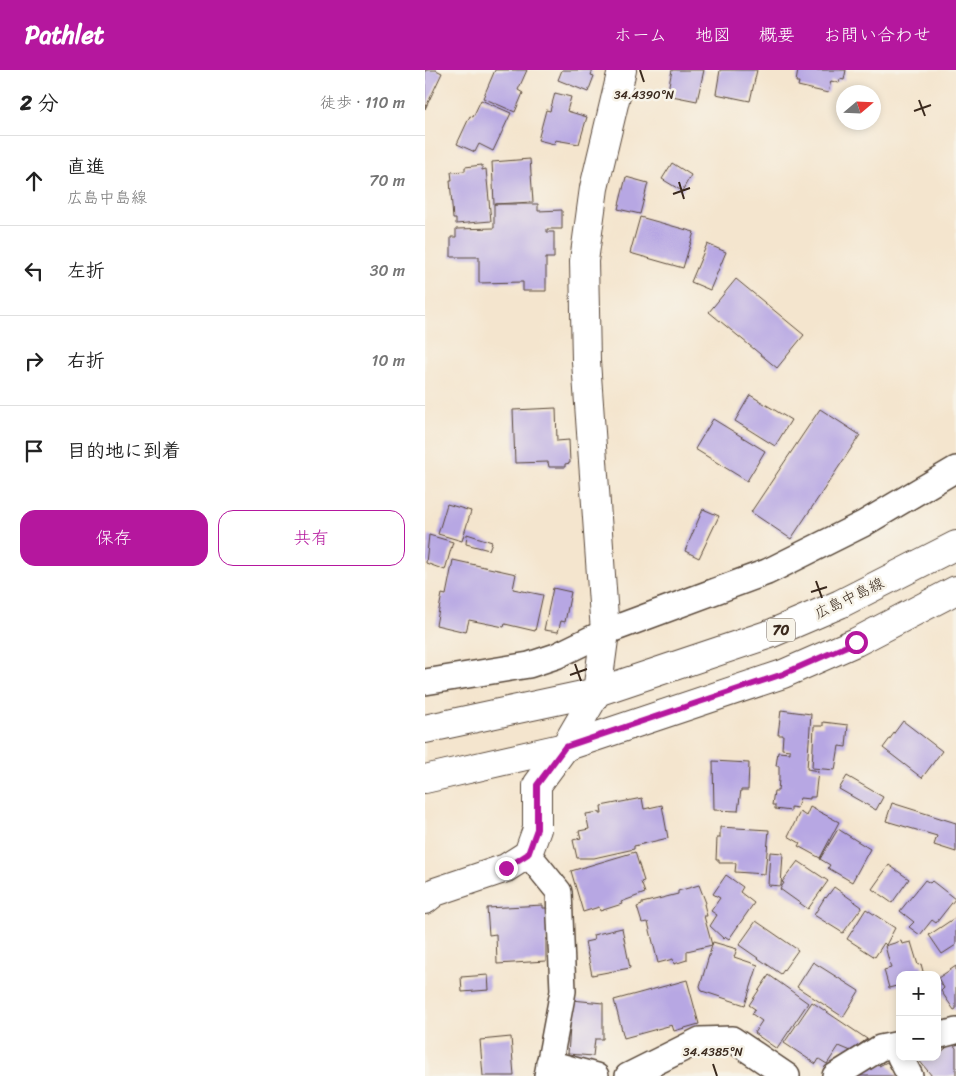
<!DOCTYPE html>
<html lang="ja">
<meta charset="utf-8">
<style>
body{margin:0;font-family:Sriracha,"Klee One",sans-serif;background:#f2f2f2;color:#222}
.controls{position:absolute;right:15px;bottom:15px;display:grid;overflow:hidden;border-radius:10px;box-shadow:0 2px 8px #0003}
.controls button{width:45px;height:45px;display:grid;place-items:center;padding:0;border:0;border-bottom:1px solid #e0e0e0;background:#fff;color:#222;font:25px sans-serif}
.compass{position:absolute;left:411px;top:15px;width:45px;height:45px;border-radius:50%;background:#fff;box-shadow:0 2px 8px #0003;rotate:71deg}
.stop{position:absolute;width:15px;height:15px;margin:-11px;border:4px solid #b5179e;border-radius:50%;background:#fff}
.stop.end{background:#b5179e;border-color:#fff;box-shadow:0 1px 5px #0008}
.list{margin:0;padding:0;list-style:none}
h2{display:flex;justify-content:space-between;align-items:center;height:65px;margin:0;padding:0 20px;font-size:21px}
h2 small{font-size:16px;font-weight:400;color:#767676}
.list li{display:grid;grid-template-columns:32px 1fr auto;gap:15px;align-items:center;box-sizing:border-box;height:90px;padding:0 20px;border-top:1px solid #e0e0e0}
.list b{display:block;font-size:19px;white-space:nowrap}
.list p{margin:0;font-size:16px;white-space:nowrap;color:#767676}
.list em{font-size:16px;font-style:normal;color:#767676}
.actions{display:flex;gap:10px;padding:15px 20px}
.actions a{flex:1;padding:11px 0;border:1px solid #b5179e;border-radius:15px;text-align:center;font-size:18px;color:#b5179e}
.actions .main{background:#b5179e;color:#fff}
.icon{flex:none;width:28px;height:28px;fill:none;stroke:currentColor;stroke-width:2;stroke-linecap:round;stroke-linejoin:round}
.map{position:relative;flex:none;width:531px;height:1006px;overflow:hidden}
header{display:flex;align-items:center;gap:30px;box-sizing:border-box;height:70px;padding:0 25px;background:#b5179e;color:#fff}
header strong{font-size:24px}
nav{display:flex;gap:28px;margin-inline-start:auto;font-size:18px}
main{display:flex}
aside{flex:1;background:#fff}
.map>svg:first-child{display:block}
</style>
<header>
<strong>Pathlet</strong>
<nav><a>ホーム</a><a>地図</a><a>概要</a><a>お問い合わせ</a></nav>
</header>
<main>
<aside>
<h2>2 分<small>徒歩 · 110 m</small></h2>
<ul class="list">
<li><svg class="icon" aria-label="ahead" viewBox="0 0 24 24"><path d="M12 20V5M6 11l6-6 6 6"/></svg><div><b>直進</b><p>広島中島線</p></div><em>70 m</em></li>
<li><svg class="icon" aria-label="left" viewBox="0 0 24 24"><path d="M17 20v-9H6M10 6l-5 5 5 5"/></svg><div><b>左折</b></div><em>30 m</em></li>
<li><svg class="icon" aria-label="right" viewBox="0 0 24 24"><path d="M7 20v-9h11M14 6l5 5-5 5"/></svg><div><b>右折</b></div><em>10 m</em></li>
<li><svg class="icon" aria-label="arrive" viewBox="0 0 24 24"><path d="M6 21V4h12l-3 4 3 4H6"/></svg><div><b>目的地に到着</b></div></li>
</ul>
<div class="actions"><a class="main">保存</a><a>共有</a></div>
</aside>
<div class="map">
<svg width="531" height="1006" viewBox="0 0 531 1006">
<rect width="100%" height="100%" fill="#f7f3e8"/>
<filter id="ink" filterUnits="userSpaceOnUse"><feTurbulence type="fractalNoise" baseFrequency=".02" numOctaves="2"/><feDisplacementMap in="SourceGraphic" scale="10" xChannelSelector="R" yChannelSelector="G"/><feConvolveMatrix kernelMatrix="1 2 1 2 8 2 1 2 1" color-interpolation-filters="sRGB"/></filter>
<filter id="wash" filterUnits="userSpaceOnUse"><feTurbulence type="fractalNoise" baseFrequency=".0096" numOctaves="4" result="noise"/><feDisplacementMap in="SourceGraphic" scale="20" xChannelSelector="R" yChannelSelector="G"/><feGaussianBlur stdDeviation="1.12" result="paint"/><feColorMatrix in="noise" values="0 0 0 0 0 0 0 0 0 0 0 0 0 0 0 0 0 1.4 0 .05"/><feComposite in="paint" operator="in"/></filter>
<g filter="url(#wash)">
<rect width="100%" height="100%" fill="#f4e5ce"/>
<g id="blocks">
<!-- building -->
<g fill="#b7a7e3">
<polygon points="0,0 11,0 17,3 0,39"/>
<polygon points="70,0 102,0 93,20 98,23 90,42 58,28"/>
<polygon points="137,0 168,0 166,5 169,6 163,22 133,10"/>
<polygon points="247,0 279,0 272,31 242,25"/>
<polygon points="295,0 332,0 325,31 291,24"/>
<polygon points="373,0 421,0 419,10 415,9 414,13 406,11 403,23 373,16 374,12 371,12"/>
<polygon points="130,23 146,27 142,41 162,47 154,74 130,70 129,74 113,70 121,40 125,41"/>
<polygon points="56,30 86,43 68,81 54,74 50,82 32,74 45,46 48,47"/>
<polygon points="105,89 108,132 69,134 67,92"/>
<polygon points="247,93 266,105 257,121 237,109"/>
<polygon points="57,95 57,100 61,99 66,151 31,154 31,149 28,149 25,110 27,110 26,102 40,101 40,97"/>
<polygon points="201,107 223,113 215,144 193,139"/>
<polygon points="69,134 113,134 113,141 137,140 137,159 122,159 122,162 129,162 129,188 121,188 121,221 98,221 98,212 54,213 54,187 26,187 26,167 31,167 31,159 69,158"/>
<polygon points="215,147 269,162 258,198 205,183"/>
<polygon points="282,174 301,182 285,220 266,212"/>
<polygon points="311,209 379,265 352,298 284,242"/>
<polygon points="325,325 366,350 350,376 310,351"/>
<polygon points="131,338 132,371 144,370 145,393 140,394 140,397 124,397 123,392 90,393 88,340"/>
<polygon points="395,339 435,365 366,469 326,442"/>
<polygon points="288,349 340,381 322,411 270,379"/>
<polygon points="22,434 46,441 37,471 13,464"/>
<polygon points="278,439 294,446 274,488 260,481"/>
<polygon points="42,464 67,472 64,480 41,474"/>
<polygon points="4,465 28,472 20,500 1,493"/>
<polygon points="28,490 91,504 88,519 118,525 110,561 80,554 79,557 44,550 41,562 11,555 17,524 21,525"/>
<polygon points="128,518 146,522 140,552 136,551 133,562 119,560"/>
<polygon points="356,640 386,644 382,699 393,701 390,727 385,727 385,729 375,728 372,738 366,737 366,741 350,739 350,735 347,735 349,721 353,721 354,709 354,696 351,696 353,682 365,683 365,680 357,679 358,665 353,665"/>
<polygon points="478,651 517,681 497,708 458,678"/>
<polygon points="398,652 423,655 421,677 414,676 410,700 387,698 389,656 398,656"/>
<polygon points="288,691 324,693 323,720 316,720 313,741 289,740"/>
<polygon points="422,706 458,727 451,740 414,719"/>
<polygon points="217,728 219,739 237,735 243,768 209,776 209,779 169,788 152,788 148,770 156,768 154,761 164,759 161,744 175,742 175,744 177,744 176,736"/>
<polygon points="467,733 531,753 531,782 509,775 512,766 461,751"/>
<polygon points="385,737 414,752 395,788 373,776 375,773 363,766 375,742 381,746"/>
<polygon points="295,757 344,760 340,804 310,802 311,793 294,793 294,790 291,790 292,768 295,768"/>
<polygon points="413,759 445,779 427,812 403,798 405,795 395,789"/>
<polygon points="210,782 219,811 216,812 220,823 196,832 197,834 175,841 174,837 158,842 146,801"/>
<polygon points="345,782 358,783 356,816 343,815"/>
<polygon points="373,791 403,811 383,839 355,819 359,813 357,812"/>
<polygon points="464,795 484,809 467,833 447,819"/>
<polygon points="301,805 318,817 315,822 329,833 304,869 301,867 299,869 285,856 292,845 286,841 295,828 288,824"/>
<polygon points="500,810 505,813 507,811 530,829 511,853 507,850 495,865 484,857 489,852 475,841"/>
<polygon points="274,815 281,833 279,834 282,846 279,846 287,875 262,881 262,890 249,894 248,889 233,893 223,852 217,853 212,837 217,835 217,833 253,824 253,821"/>
<polygon points="409,817 437,837 418,863 389,845 400,827 401,828"/>
<polygon points="118,835 118,838 122,838 124,868 121,869 121,891 72,894 71,864 64,865 62,838"/>
<polygon points="441,839 470,858 461,875 459,873 450,887 422,869"/>
<polygon points="531,847 531,875 517,884 504,865"/>
<polygon points="331,851 373,880 356,904 314,875"/>
<polygon points="197,858 205,898 167,905 160,872 169,870 168,865"/>
<polygon points="476,871 477,874 486,872 493,895 496,894 499,905 475,905 475,915 464,918 459,900 466,898 460,876"/>
<polygon points="288,872 312,879 309,887 333,895 320,935 277,921 275,916"/>
<polygon points="388,892 434,921 418,947 372,917"/>
<polygon points="531,896 531,939 529,940 516,921 519,918 513,908"/>
<polygon points="63,905 64,920 37,922 36,907"/>
<polygon points="344,905 383,933 352,979 329,963 337,951 327,944 330,939 324,935"/>
<polygon points="262,910 274,954 249,961 247,955 199,968 189,930"/>
<polygon points="147,930 178,933 178,969 170,969 168,986 143,984"/>
<polygon points="387,932 442,969 426,981 414,976 402,994 394,989 391,994 359,973"/>
<polygon points="86,967 89,1006 58,1006 55,970"/>
<polygon points="527,973 531,978 531,1006 507,1006 493,989 512,987 512,980 515,983"/>
<polygon points="449,989 454,996 462,992 472,1006 425,1006"/>
</g>
</g>
</g>
<g filter="url(#ink)">
<use href="#blocks" fill-opacity="0" stroke="#574638" stroke-width="1"/>
<g fill="none" stroke-linecap="round" stroke-linejoin="round">
<defs>
<g id="minor">
<polyline points="0,612 104,595 131,586 180,562 342,502 438,454 531,399"/>
<polyline points="103,784 134,822 138,921 122,1006"/>
<polyline points="512,966 531,961"/>
<polyline points="475,987 485,1006"/>
<polyline points="124,993 171,1006"/>
<polyline points="203,1006 275,970 307,969 362,1006"/>
<polyline points="410,1006 455,978 475,974"/>
</g>
<polyline id="tertiary" points="0,830 10,822 81,798 103,784 112,759 112,715 140,677 172,622 180,562 161,291 159,191 169,118 197,0"/>
<g id="primary">
<polyline points="172,622 345,564 415,534 531,475"/>
<polyline points="140,677 358,604 431,572 531,520"/>
</g>
<g id="motorway">
<polyline points="0,659 172,622"/>
<polyline points="0,709 140,677"/>
</g>
</defs>
<!-- minor casing -->
<use href="#minor" stroke="#574638" stroke-width="28"/>
<!-- tertiary casing -->
<use href="#tertiary" stroke="#574638" stroke-width="30"/>
<!-- primary casing -->
<use href="#primary" stroke="#574638" stroke-width="30"/>
<!-- motorway casing -->
<use href="#motorway" stroke="#574638" stroke-width="30"/>
<!-- minor -->
<use href="#minor" stroke="#fff" stroke-width="25"/>
<!-- tertiary -->
<use href="#tertiary" stroke="#fff" stroke-width="28"/>
<!-- primary -->
<use href="#primary" stroke="#fff" stroke-width="28"/>
<!-- motorway -->
<use href="#motorway" stroke="#fff" stroke-width="28"/>
</g>
</g>
<g fill="none" stroke-linecap="round" stroke-linejoin="round" filter="url(#ink)">
<!-- route -->
<polyline stroke="#b5179e" stroke-width="6" points="81,798 103,784 112,759 112,715 140,677 358,604 431,572"/>
</g>
<!-- ticks -->
<path fill="none" stroke="#3b2a1e" stroke-width="2" d="M 215,0 L 219,12M 494,30 L 500,46M 489,41 L 506,35M 254,112 L 259,129M 248,124 L 265,118M 391,511 L 397,528M 386,522 L 402,517M 150,594 L 156,611M 145,605 L 162,599M 288,994 L 292,1006"/>
<g text-anchor="middle" dominant-baseline="central" stroke-width="5" stroke-linejoin="round" paint-order="stroke">
<!-- shield labels -->
<rect fill="#f7f3e8" stroke="#73665b" stroke-width="1" x="342" y="548.5" width="28" height="23" rx="4"/>
<g font-size="14" font-weight="bold" fill="#3b2a1e">
<text x="356" y="560">70</text>
</g>
<!-- street labels -->
<g font-size="15" fill="#3b2a1e" stroke="#f7f3e8">
<text transform="translate(424 528) rotate(-26)">広島中島線</text>
</g>
</g>
<g font-size="12" text-anchor="middle" fill="#3b2a1e" stroke="#f7f3e8" stroke-width="5" stroke-linejoin="round" paint-order="stroke">
<text x="219" y="29">34.4390°N</text>
<text x="288" y="986">34.4385°N</text>
</g>
</svg>
<div class="controls">
<button>+</button>
<button>−</button>
</div>
<svg class="compass" viewBox="-18 -18 36 36"><path d="M0-13l5 13h-10z" fill="#e53935"/><path d="M0 13l5-13h-10z" fill="#767676"/></svg>
<div class="stop" style="left:431px;top:572px"></div>
<div class="stop end" style="left:81px;top:798px"></div>
</div>
</main>
